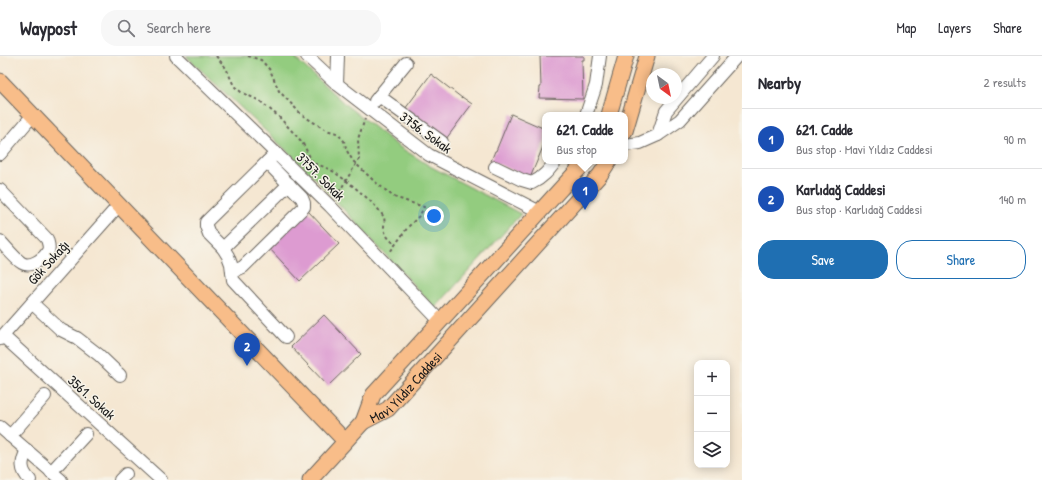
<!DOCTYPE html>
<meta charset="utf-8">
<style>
body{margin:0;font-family:"Patrick Hand",sans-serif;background:#f7f7f7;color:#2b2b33}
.controls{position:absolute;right:12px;bottom:12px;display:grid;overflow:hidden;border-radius:8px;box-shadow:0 2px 10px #0003}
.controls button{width:36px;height:36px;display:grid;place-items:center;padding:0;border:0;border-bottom:1px solid #e1e1e2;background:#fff;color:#2b2b33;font:20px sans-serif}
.compass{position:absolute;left:646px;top:12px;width:36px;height:36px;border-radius:50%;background:#fff;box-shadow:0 2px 10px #0003;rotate:147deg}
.you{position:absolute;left:434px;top:160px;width:14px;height:14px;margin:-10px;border:3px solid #fff;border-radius:50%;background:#1a73e8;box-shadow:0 0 0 6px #1a73e833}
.badge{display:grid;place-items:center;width:26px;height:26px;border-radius:50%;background:#1f6fb2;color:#fff;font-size:13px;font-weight:700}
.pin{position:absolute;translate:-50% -33px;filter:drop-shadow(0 1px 2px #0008)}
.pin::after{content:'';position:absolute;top:21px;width:14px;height:12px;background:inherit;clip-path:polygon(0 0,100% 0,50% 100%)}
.popup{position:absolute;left:542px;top:56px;width:86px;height:52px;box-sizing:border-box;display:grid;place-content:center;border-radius:8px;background:#fff;filter:drop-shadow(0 1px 3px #0005);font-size:13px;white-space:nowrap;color:#7c7c81}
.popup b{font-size:15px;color:#2b2b33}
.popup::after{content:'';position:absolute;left:50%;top:100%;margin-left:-8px;border:8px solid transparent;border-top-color:#fff}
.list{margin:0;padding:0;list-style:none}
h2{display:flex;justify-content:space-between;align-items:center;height:52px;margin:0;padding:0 16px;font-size:17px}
h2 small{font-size:13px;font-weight:400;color:#7c7c81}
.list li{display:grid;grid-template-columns:26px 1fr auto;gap:12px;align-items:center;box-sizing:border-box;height:60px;padding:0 16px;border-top:1px solid #e1e1e2}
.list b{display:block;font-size:15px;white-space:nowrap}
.list p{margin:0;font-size:13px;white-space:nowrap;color:#7c7c81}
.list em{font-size:13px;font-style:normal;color:#7c7c81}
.actions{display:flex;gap:8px;padding:12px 16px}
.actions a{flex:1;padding:9px 0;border:1px solid #1f6fb2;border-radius:16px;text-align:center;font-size:14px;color:#1f6fb2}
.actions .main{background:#1f6fb2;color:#fff}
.icon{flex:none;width:22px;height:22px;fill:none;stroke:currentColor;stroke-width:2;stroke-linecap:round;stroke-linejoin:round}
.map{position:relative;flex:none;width:742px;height:424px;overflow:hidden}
header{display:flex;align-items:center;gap:24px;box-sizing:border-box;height:56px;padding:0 20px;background:#fff;border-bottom:1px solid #e1e1e2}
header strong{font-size:19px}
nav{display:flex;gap:22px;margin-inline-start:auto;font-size:14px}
.search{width:280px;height:36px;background:#f7f7f7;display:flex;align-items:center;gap:10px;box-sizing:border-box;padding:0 14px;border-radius:16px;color:#7c7c81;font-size:15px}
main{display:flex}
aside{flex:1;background:#fff}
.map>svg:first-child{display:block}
</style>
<header>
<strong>Waypost</strong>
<div class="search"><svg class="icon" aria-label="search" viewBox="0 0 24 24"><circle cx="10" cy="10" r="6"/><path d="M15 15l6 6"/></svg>Search here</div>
<nav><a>Map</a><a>Layers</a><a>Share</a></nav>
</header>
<main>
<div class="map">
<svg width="742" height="424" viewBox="0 0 742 424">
<rect width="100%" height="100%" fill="#f7f3e8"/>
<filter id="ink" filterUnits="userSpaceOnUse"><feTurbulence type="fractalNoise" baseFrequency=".025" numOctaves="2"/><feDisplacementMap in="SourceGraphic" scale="8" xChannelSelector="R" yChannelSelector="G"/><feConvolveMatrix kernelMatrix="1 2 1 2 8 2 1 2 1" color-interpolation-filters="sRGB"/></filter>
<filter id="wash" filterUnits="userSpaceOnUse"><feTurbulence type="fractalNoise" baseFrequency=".012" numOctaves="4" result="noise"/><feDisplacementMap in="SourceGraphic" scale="16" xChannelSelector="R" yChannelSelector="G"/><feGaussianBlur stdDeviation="0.9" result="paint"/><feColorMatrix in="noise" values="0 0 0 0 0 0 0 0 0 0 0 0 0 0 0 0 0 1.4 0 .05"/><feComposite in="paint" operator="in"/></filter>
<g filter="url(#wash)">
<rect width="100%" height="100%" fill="#f5e7d2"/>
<!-- green -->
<polygon fill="#93cc7f" stroke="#58744e" points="186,0 293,0 346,49 398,90 430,110 521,158 435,252 308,115"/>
<g id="blocks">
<!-- building -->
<g fill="#dd9bd1">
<polygon points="540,0 584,0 584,4 582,4 583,43 539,42 540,31 541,31"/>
<polygon points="431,18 462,42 462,41 472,48 446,83 437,76 437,75 405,53"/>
<polygon points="511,58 545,73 545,86 530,122 491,105 495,95 496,95"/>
<polygon points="308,155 339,188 300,225 268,191"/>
<polygon points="324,259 361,298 328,330 291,291"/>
</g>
</g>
</g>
<g filter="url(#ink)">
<use href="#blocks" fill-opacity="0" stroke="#68635c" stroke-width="1"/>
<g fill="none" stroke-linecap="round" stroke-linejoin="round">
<defs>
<g id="minor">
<polyline points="176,0 330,150 440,265"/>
<polyline points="307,0 337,28 429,99 540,156"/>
<polyline points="337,28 338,0"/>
<polyline points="379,40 442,86"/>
<polyline points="375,45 406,7"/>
<polyline points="586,59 596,29 600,0"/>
<polyline points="658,79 666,55 713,0"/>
<polyline points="625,89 640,87 658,79 680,64 737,0"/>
<polyline points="276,97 206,166 206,170 209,178 223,192 228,200 231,208 233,224 286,281"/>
<polyline points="0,98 33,59"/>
<path d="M 495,111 L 522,124 L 532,127 C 543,122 549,114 556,105"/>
<path d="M 0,134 L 47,183 C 48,187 50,191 48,195 C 44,203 30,212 22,207 C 16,204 5,190 0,185"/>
<polyline points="223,192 289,128"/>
<polyline points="232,216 243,211 304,151 304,147 302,142 267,106"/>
<polyline points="32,247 61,274 77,282 99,299 120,319"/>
<polyline points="3,280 161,424"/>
<polyline points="0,283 119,149"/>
<polyline points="0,371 61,424"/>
<polyline points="10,380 45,340"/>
<path d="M 27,394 C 21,406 20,414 30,424"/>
<polyline points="51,416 86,378"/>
<polyline points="120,424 126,418"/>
</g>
<g id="major">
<polyline points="0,25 345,385"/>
<polyline points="609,59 626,0"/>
<polyline points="625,75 647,0"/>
<path id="s1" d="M 586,105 L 373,339 L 363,366 L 388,353 L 600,119 L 609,105"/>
<polyline points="310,424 363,366"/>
</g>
</defs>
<!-- minor casing -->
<use href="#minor" stroke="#68635c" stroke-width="14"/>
<!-- major casing -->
<use href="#major" stroke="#68635c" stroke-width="17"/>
<!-- path -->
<g stroke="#68635c" stroke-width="2" stroke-dasharray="3 3" stroke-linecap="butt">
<path d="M 216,0 L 226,12 L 234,30 L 241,36 L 260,45 L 279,61 L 302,86 L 313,107 C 322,110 331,113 338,119 C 349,126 380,151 384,162 C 385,164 384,168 384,171 C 385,180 389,183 395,188"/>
<polyline points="248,0 261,4 270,14 279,35 302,59 326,74 337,77 344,85 347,95 353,105 374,125 394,141 424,151 420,159 408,171 390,196"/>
<polyline points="336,141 359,103 358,83 365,63"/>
</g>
<!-- minor -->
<use href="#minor" stroke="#fff" stroke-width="12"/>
<!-- major -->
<use href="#major" stroke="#f8bd89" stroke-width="15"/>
</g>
</g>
<g text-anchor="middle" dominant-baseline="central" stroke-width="3" stroke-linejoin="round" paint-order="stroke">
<!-- street labels -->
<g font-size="14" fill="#1c1c1c" stroke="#f7f3e8">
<text transform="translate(426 76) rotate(36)">3756. Sokak</text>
<text transform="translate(321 120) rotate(45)">3757. Sokak</text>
<text transform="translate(48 206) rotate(-48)">Gök Sokağı</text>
<text stroke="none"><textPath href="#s1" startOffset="401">Mavi Yıldız Caddesi</textPath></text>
<text transform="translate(92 341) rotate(42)">3561. Sokak</text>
</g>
</g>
</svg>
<div class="controls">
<button>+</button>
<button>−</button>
<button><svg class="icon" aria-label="layers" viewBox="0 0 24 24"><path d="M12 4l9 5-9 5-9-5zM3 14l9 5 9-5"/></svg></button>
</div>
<svg class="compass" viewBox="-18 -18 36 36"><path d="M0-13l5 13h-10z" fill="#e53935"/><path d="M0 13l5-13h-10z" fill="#7c7c81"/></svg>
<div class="you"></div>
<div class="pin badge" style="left:585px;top:154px;background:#1a4fb4">1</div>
<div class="popup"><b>621. Cadde</b>Bus stop</div>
<div class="pin badge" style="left:247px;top:310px;background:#1a4fb4">2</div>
</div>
<aside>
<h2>Nearby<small>2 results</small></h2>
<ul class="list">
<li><span class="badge" style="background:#1a4fb4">1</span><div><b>621. Cadde</b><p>Bus stop · Mavi Yıldız Caddesi</p></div><em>90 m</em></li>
<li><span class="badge" style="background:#1a4fb4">2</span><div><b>Karlıdağ Caddesi</b><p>Bus stop · Karlıdağ Caddesi</p></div><em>140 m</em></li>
</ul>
<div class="actions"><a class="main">Save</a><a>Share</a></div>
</aside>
</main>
